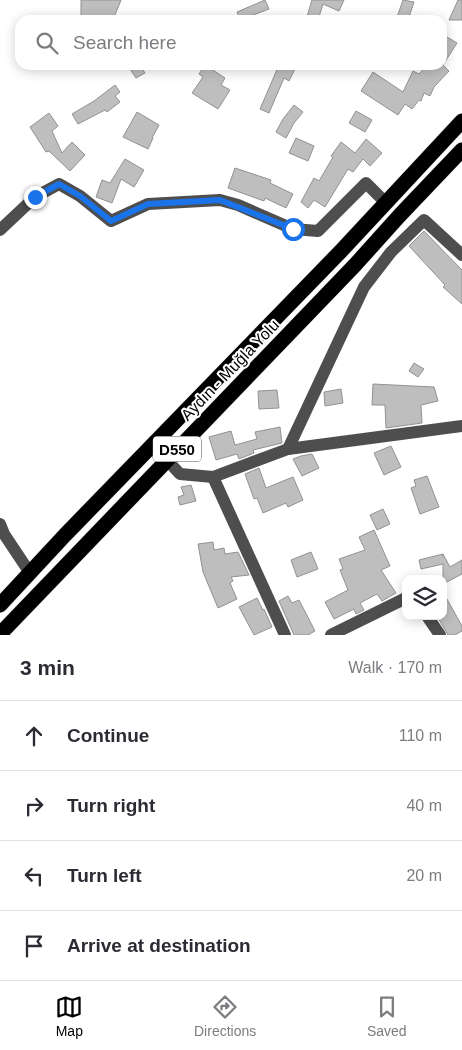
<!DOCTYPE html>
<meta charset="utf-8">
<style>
body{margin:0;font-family:Arial,sans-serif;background:#f7f7f7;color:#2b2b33}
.controls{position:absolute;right:15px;bottom:15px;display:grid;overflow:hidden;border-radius:10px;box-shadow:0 2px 12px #0003}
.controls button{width:45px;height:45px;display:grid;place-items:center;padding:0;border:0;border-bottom:1px solid #e1e1e2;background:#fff;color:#2b2b33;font:25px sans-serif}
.stop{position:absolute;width:15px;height:15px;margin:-11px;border:4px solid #1a73e8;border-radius:50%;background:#fff}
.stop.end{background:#1a73e8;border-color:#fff;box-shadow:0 1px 5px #0008}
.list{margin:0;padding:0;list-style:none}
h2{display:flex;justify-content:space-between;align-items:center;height:65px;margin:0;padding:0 20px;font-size:21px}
h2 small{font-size:16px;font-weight:400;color:#7c7c81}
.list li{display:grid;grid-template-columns:32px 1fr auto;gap:15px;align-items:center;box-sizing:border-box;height:70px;padding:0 20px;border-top:1px solid #e1e1e2}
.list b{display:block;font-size:19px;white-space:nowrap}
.list em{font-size:16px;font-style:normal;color:#7c7c81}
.icon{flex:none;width:28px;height:28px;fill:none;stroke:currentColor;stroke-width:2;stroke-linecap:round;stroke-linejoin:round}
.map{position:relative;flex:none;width:462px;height:635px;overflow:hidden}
.search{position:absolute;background:#fff;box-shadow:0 2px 12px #0003;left:15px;right:15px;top:15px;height:55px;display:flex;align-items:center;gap:12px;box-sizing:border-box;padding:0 18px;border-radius:15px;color:#7c7c81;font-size:19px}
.sheet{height:345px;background:#fff}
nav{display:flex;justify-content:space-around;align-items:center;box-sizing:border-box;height:70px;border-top:1px solid #e1e1e2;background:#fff;font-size:14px;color:#7c7c81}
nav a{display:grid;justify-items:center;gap:2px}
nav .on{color:#000}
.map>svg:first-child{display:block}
</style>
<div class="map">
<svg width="462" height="635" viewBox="0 0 462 635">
<rect width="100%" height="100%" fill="#fff"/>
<!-- building -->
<g fill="#bebebe" stroke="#929292">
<polygon points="81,0 121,0 113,20 81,20"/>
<polygon points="265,0 269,9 240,20 237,12"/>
<polygon points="312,0 344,0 339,11 323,4 318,20 306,20"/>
<polygon points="403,0 414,2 408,20 396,20"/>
<polygon points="458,0 462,0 462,20 449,20"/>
<polygon points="442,34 457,43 443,65 449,71 434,87 430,96 424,93 421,101 419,100 412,109 405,104 398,115 361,91 373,72 403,92 413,71 419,74 427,65 442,65"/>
<polygon points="136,65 140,65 145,73 136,78 130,69"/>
<polygon points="205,65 225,78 221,85 230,90 218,109 192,93 203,77 199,74"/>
<polygon points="279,65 297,65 289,81 284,78 269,113 260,109"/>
<polygon points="115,85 120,92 115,96 120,102 107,112 105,110 78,124 72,114 94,101"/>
<polygon points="294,105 303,112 294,123 286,138 276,132 283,119"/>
<polygon points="356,111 372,120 365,132 349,123"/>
<polygon points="137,112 159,125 152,138 153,138 148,149 123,137"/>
<polygon points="49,113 58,126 52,131 62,153 72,142 85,155 70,171 49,151 46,152 30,127"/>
<polygon points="296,138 314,146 308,161 289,153"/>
<polygon points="366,139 382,153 370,166 363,159 353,172 348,169 325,207 314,200 308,208 301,202 314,178 319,181 333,157 331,156 341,142 355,153"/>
<polygon points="125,159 144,170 134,187 121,179 112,203 96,197 102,180 110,183"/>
<polygon points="235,168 271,180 270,183 293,194 286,208 265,198 264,201 228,188"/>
<polygon points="424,231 462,270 462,304 443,287 445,285 409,246"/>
<polygon points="414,363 424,369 418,377 409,371"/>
<polygon points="373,384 434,387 438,401 421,405 422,423 386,428 385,405 372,405"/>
<polygon points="341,389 343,403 325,406 324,392"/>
<polygon points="277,390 279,408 259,409 258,391"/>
<polygon points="280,427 282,443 253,450 254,453 239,459 237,454 216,460 209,437 231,431 235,445 257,439 255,432"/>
<polygon points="391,446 401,467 384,475 374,453"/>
<polygon points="312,454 319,468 302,476 293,459 301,456"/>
<polygon points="259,468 266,488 293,477 303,500 288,507 286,503 263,513 257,498 254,499 245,474"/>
<polygon points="427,476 439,507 420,514 411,488 416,486 414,480"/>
<polygon points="191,485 196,501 180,505 178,497 184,495 181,487"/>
<polygon points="383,509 390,524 377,530 370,515"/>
<polygon points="374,530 390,566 381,570 396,593 382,601 377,594 360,603 364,610 356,614 354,609 334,619 325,602 348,590 340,570 343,569 339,559 365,550 359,537"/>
<polygon points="213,542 214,550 224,548 225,554 238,552 249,575 231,577 233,581 230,583 237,599 218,608 203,572 198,544"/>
<polygon points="311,552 318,569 297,577 291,560"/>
<polygon points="443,554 450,567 462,560 462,574 443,584 443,564 421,569 419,560 443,554 443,556"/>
<polygon points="443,592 462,626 462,631 455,635 448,635 437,616 443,616"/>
<polygon points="288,596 292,603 299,600 315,631 308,635 294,635 279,601"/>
<polygon points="257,598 263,610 264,609 272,627 254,635 239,607"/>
</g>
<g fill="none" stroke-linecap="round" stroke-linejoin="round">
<defs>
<g id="highway">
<polyline points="0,605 65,535 341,251 462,121"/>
<polyline points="0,634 355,265 400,215 462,150"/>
</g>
</defs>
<!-- highway casing -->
<use href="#highway" stroke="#dbdbdb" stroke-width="16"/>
<!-- minor -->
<g stroke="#4e4e4e" stroke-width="12">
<polyline points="0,230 35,197 59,184 80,196 111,221 148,204 220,200 238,205 293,229 318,231 366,183 386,203"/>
<polyline points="288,449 364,287 391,252 424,220 462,255"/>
<polyline points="167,460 180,474 213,477 285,635"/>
<polyline points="213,477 288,449 462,426"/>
<polyline points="0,524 4,534 30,573"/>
<polyline points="427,616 440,635"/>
<polyline points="331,635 406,598"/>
</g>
<!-- highway -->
<use href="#highway" stroke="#000" stroke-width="15"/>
</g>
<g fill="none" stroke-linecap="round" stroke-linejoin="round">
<!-- route -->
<polyline stroke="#1a73e8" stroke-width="6" points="35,197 59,184 80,196 111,221 148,204 220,200 293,229"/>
</g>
<g text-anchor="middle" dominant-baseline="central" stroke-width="4" stroke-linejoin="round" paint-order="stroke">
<!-- shield labels -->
<rect fill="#fff" stroke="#4c4c4c" stroke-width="1" x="153" y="436.5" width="48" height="25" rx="4"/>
<g font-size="15" font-weight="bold" fill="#000">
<text x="177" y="449">D550</text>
</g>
<!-- street labels -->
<g font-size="16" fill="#000" stroke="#fff">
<text transform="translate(230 370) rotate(-46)">Aydın - Muğla Yolu</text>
</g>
</g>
</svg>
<div class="controls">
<button><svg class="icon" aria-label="layers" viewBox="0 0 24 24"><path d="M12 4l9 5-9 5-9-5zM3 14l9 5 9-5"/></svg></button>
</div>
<div class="stop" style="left:293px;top:229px"></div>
<div class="stop end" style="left:35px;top:197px"></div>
<div class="search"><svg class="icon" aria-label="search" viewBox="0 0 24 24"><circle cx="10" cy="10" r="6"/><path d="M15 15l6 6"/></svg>Search here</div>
</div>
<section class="sheet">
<h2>3 min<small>Walk · 170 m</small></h2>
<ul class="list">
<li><svg class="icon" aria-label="ahead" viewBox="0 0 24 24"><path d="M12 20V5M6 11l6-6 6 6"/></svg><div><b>Continue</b></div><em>110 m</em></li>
<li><svg class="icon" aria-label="right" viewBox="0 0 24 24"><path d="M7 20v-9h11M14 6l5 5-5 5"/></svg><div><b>Turn right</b></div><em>40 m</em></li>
<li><svg class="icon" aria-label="left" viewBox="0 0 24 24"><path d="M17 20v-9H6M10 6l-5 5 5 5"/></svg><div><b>Turn left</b></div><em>20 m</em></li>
<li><svg class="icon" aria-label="arrive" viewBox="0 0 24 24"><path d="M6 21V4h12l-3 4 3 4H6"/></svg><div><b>Arrive at destination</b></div></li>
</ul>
</section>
<nav>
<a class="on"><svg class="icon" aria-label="map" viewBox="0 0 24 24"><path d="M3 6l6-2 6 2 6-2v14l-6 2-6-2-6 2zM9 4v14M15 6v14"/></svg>Map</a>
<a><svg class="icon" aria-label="directions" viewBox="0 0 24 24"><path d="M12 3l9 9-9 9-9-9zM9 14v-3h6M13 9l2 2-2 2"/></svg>Directions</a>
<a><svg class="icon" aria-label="saved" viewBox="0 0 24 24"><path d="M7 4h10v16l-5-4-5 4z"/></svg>Saved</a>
</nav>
